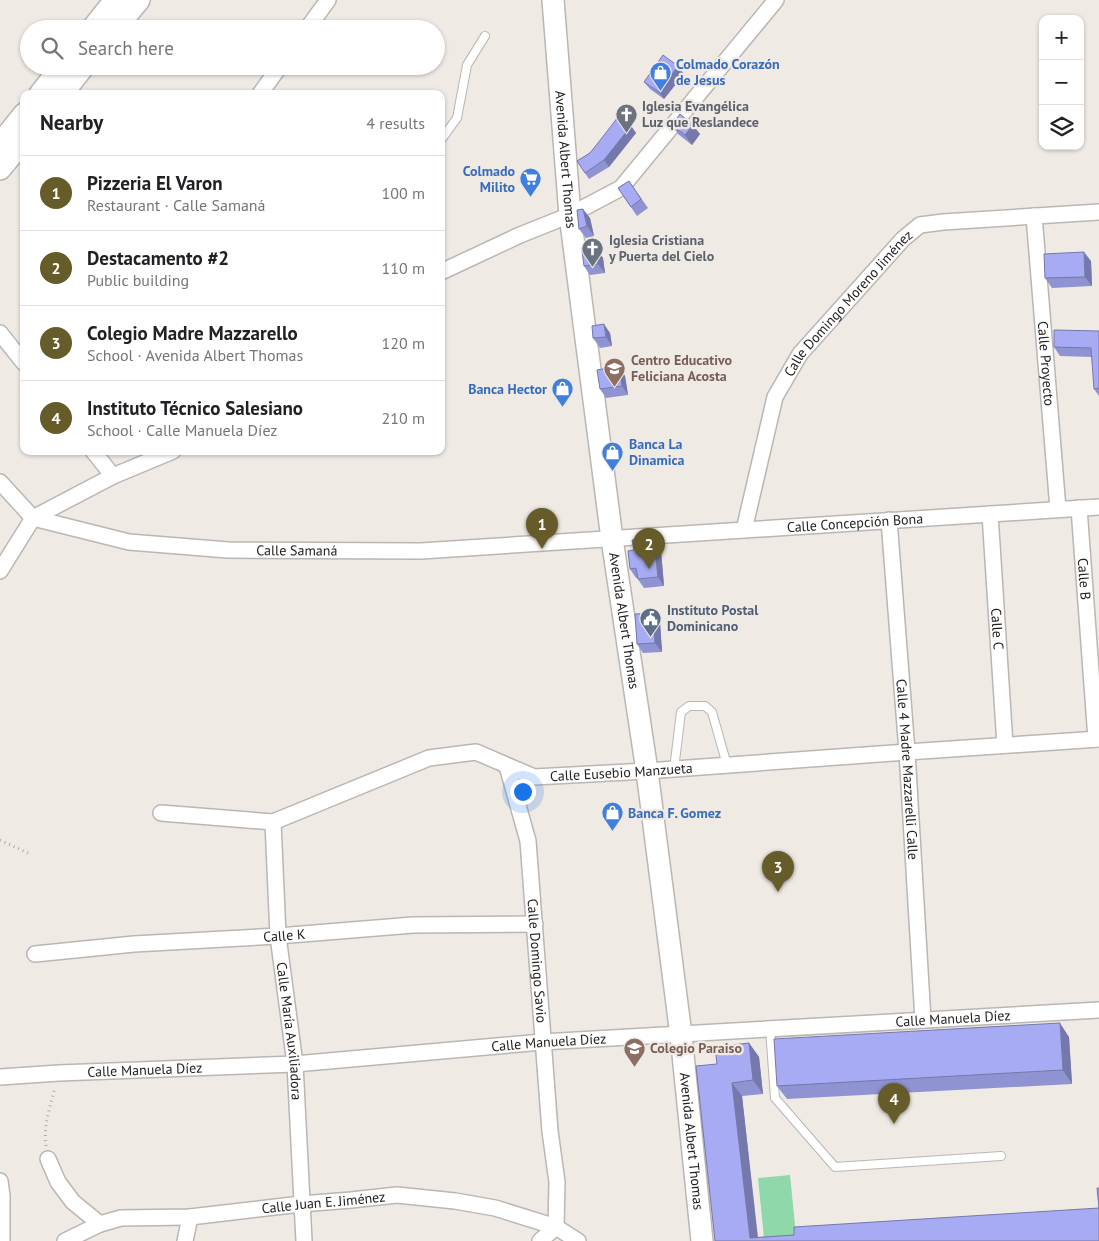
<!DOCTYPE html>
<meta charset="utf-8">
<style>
body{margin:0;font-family:"PT Sans",sans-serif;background:#f6f6f6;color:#202124}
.controls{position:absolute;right:15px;top:15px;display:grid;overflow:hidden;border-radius:10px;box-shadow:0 1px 4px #0004}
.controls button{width:45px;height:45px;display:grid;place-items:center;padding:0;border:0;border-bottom:1px solid #e0e0e0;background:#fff;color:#202124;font:25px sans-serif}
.you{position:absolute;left:522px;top:791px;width:18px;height:18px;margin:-12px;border:4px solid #fff;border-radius:50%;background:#1a73e8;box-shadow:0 0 0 8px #1a73e833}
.badge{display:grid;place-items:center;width:32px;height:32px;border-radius:50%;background:#655c29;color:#fff;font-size:16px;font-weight:700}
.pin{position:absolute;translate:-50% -41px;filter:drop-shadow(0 1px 2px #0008)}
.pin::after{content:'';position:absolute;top:26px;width:18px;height:15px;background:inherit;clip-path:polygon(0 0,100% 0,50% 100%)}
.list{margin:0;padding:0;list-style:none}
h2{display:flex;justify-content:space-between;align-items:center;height:65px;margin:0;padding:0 20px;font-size:21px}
h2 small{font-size:16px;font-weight:400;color:#757577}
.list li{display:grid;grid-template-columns:32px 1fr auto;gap:15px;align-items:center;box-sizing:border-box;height:75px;padding:0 20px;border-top:1px solid #e0e0e0}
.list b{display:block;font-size:19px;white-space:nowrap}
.list p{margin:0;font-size:16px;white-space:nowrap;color:#757577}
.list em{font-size:16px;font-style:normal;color:#757577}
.icon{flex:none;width:28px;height:28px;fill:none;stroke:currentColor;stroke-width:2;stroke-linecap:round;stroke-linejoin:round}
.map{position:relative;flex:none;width:1099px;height:1241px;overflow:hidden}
.search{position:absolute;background:#fff;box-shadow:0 1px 4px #0004;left:20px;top:20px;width:425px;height:55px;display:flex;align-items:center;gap:12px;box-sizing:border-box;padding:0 18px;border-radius:28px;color:#757577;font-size:19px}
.panel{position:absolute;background:#fff;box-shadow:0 1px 4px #0004;left:20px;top:90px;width:425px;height:365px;border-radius:10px}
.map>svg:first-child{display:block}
</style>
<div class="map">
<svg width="1099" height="1241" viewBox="0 0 1099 1241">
<rect width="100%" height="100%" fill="#f0eae5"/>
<!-- green -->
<polygon fill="#8ed8a9" points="790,1175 796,1235 764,1238 758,1178"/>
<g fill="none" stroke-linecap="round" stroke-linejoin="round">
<defs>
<g id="service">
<polyline points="441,140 457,118 467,65 485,36"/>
<polyline points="674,769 681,712 689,706 705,706 712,712 727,765"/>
<polyline points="770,1029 775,1098 835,1167 1001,1156"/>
</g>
<g id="minor">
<polyline points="307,29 328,0"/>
<polyline points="260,94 280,66"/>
<path id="s1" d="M 1034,216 L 1058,509"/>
<polyline points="441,272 520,235 570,215 621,188 776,0"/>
<polyline points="0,333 24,363"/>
<polyline points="93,451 113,476"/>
<path id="s2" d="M 0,482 L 33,518 L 129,542 L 228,550 L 421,551 L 1099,507"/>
<path id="s3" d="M 1079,508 L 1096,739"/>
<path id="s4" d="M 990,514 L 1005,745"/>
<path id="s5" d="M 889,520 L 907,752 L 923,1020"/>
<path id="s6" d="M 744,530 L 775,397 L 800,354 L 903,239 L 920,225 L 943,222 L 1099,212"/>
<polyline points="0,571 33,518 113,476 173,451"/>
<path id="s7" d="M 507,766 L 528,841 L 550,1131 L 557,1182 L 556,1227 L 540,1241"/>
<path id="s8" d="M 161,813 L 273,822 L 429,758 L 476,752 L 534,777 L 647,771 L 907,752 L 1099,739"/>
<path id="s9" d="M 273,822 L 278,936 L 295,1064 L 304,1241"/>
<path id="s10" d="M 35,954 L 134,944 L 278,936 L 413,925 L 535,924"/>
<path id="s11" d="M 0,1077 L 59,1073 L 295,1064 L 542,1042 L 1099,1010"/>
<polyline points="48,1159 58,1182 73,1202 100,1224"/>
<polyline points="0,1181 2,1196 2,1241"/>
<path id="s12" d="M 65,1241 L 100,1224 L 121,1218 L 190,1217 L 301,1204 L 351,1200 L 397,1195 L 455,1201 L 495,1208 L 556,1227 L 578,1241"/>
<polyline points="185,1241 190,1217"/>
</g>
<g id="secondary">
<path id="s13" d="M 553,0 L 570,215 L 612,539 L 647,771 L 681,1035 L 702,1241"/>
<polyline points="92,29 115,0"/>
<polyline points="115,29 139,0"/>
<polyline points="40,94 62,66"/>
<polyline points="62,94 84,66"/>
<polyline points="0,144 24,114"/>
<polyline points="0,169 24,140"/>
</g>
</defs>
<!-- service casing -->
<use href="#service" stroke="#bbb6b1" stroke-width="10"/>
<!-- minor casing -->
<use href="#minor" stroke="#bbb6b1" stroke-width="18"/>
<!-- secondary casing -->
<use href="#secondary" stroke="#bbb6b1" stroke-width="24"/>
<!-- path -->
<g stroke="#b1aca8" stroke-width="3" stroke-dasharray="1 4" stroke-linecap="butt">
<polyline points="0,840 30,854"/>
<path d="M 46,1146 C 43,1127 50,1106 55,1088"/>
</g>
<!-- service -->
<use href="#service" stroke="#fff" stroke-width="8"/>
<!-- minor -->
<use href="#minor" stroke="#fff" stroke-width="15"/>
<!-- secondary -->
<use href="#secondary" stroke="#fff" stroke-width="21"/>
</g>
<!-- wall -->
<g fill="#8f93d1">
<polygon points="684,74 664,99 650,89 644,82"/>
<polygon points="672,125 700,134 692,145 678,134"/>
<polygon points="631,126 636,133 609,167 589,179 577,161"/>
<polygon points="629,181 648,208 637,216 618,188"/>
<polygon points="590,218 594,236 586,238 579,229"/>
<polygon points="596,249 603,258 605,273 590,275 584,266"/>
<polygon points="1091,261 1092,286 1052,288 1045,278"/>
<polygon points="1099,331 1092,357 1060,356 1054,347"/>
<polygon points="610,333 612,346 600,348 593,338"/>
<polygon points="619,366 625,376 628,395 606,398 600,389"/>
<polygon points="1099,388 1099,396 1094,389"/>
<polygon points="648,542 654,542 661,551 664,586 644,588 637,578 636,578 630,569 634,550"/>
<polygon points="660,622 662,652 643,653 637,644"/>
<polygon points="1069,1037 1072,1084 787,1099 777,1086"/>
<polygon points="749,1043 759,1057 763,1094 742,1096 758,1237 794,1235 1099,1208 1099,1188 1099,1241 715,1241 717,1064"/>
</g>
<!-- shaded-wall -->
<g fill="#7478aa">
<polygon points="678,66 684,74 664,99 659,92"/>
<polygon points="693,125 700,134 692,145 685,135"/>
<polygon points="631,126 636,133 609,167 604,160"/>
<polygon points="583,209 590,218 594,236 587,226"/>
<polygon points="596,249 603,258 605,273 598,264"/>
<polygon points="1084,252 1091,261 1092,286 1085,277"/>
<polygon points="604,324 610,333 612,346 606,337"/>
<polygon points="619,366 625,376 628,395 622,386"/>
<polygon points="654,542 661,551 664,586 658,577"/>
<polygon points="653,613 660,622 662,652 655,643"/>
<polygon points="1060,1023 1069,1037 1072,1084 1063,1070"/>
<polygon points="749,1043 759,1057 763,1094 753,1080"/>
<polygon points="732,1083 742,1096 758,1241 750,1238"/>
</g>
<!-- building -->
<g fill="#a6abf3" stroke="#7478aa">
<polygon points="663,55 678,66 659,92 644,82"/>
<polygon points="680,114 693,125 685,135 672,125"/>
<polygon points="618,117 631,126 604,160 585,173 577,161 590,153 605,134"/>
<polygon points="629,181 641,199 631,207 618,188"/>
<polygon points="583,209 587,226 579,229 577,210"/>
<polygon points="596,249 598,264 584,266 582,251"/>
<polygon points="1084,252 1085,277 1045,278 1044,254"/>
<polygon points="604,324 606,337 593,338 592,326"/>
<polygon points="1054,330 1099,331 1099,388 1094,389 1091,348 1054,347"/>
<polygon points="619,366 622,386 600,389 597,370"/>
<polygon points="646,539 647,542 654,542 658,577 638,579 636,568 630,569 628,551 634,550 632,540"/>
<polygon points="653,613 655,643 637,644 635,614"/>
<polygon points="1060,1023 1063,1070 777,1086 774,1039"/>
<polygon points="749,1043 753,1080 732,1083 750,1238 794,1235 794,1227 1099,1208 1097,1188 1099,1188 1099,1241 715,1241 696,1066 717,1064 715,1047"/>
</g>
<!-- icons -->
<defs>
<symbol id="shop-pin" viewBox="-11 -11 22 30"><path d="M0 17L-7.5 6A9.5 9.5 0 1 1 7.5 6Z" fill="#3f7fe0" stroke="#f0eae5"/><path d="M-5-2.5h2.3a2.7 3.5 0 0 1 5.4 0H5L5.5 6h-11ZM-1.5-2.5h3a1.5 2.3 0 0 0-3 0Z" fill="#fff"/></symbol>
<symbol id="church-pin" viewBox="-11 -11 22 30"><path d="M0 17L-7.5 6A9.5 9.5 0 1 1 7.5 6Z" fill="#6b7280" stroke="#f0eae5"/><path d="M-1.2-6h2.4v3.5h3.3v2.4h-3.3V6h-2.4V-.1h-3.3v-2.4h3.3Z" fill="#fff"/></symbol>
<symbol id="supermarket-pin" viewBox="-11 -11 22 30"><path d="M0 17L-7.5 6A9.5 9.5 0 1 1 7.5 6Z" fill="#3f7fe0" stroke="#f0eae5"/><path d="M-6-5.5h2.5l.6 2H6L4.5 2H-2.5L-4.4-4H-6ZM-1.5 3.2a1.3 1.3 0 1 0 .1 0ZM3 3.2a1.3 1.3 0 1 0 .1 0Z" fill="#fff"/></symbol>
<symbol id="school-pin" viewBox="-11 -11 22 30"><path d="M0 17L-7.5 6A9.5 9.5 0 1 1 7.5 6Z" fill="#8d6e63" stroke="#f0eae5"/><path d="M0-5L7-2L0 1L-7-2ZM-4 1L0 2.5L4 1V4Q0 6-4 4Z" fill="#fff"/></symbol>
<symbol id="civic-pin" viewBox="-11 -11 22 30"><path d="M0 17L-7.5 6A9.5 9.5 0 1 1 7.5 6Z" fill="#5c6f8a" stroke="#f0eae5"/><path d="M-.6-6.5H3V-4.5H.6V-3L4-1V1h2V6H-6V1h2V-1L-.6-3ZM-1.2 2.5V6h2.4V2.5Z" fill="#fff"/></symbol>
</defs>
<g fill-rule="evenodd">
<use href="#shop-pin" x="648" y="60" width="25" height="34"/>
<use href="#church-pin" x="614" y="102" width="25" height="34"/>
<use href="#supermarket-pin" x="518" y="166" width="25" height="34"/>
<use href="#church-pin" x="580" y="236" width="25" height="34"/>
<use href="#school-pin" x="602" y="356" width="25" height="34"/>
<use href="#shop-pin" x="550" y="376" width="25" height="34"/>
<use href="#shop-pin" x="600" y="440" width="25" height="34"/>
<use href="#civic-pin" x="638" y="606" width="25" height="34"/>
<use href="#shop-pin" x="600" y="800" width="25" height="34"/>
<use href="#school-pin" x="622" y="1036" width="25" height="34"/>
</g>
<g text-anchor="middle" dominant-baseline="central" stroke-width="4.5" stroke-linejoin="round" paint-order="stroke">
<!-- shop labels -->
<g font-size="14" font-weight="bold" fill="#366cbe" stroke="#f0eae5" text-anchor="start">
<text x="676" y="64">Colmado Corazón<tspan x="676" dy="16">de Jesus</tspan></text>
<text x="515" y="171" text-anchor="end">Colmado<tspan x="515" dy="16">Milito</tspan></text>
<text x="547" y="389" text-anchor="end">Banca Hector</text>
<text x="629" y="444">Banca La<tspan x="629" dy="16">Dinamica</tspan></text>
<text x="628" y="813">Banca F. Gomez</text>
</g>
<!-- worship labels -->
<g font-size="14" font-weight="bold" fill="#5b616d" stroke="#f0eae5" text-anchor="start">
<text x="642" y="106">Iglesia Evangélica<tspan x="642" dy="16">Luz que Reslandece</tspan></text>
<text x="609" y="240">Iglesia Cristiana<tspan x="609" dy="16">y Puerta del Cielo</tspan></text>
</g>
<!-- street labels -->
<g font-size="14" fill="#23211f" stroke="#f0eae5">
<text stroke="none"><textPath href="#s13" startOffset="160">Avenida Albert Thomas</textPath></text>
<text stroke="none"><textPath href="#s6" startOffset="256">Calle Domingo Moreno Jiménez</textPath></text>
<text stroke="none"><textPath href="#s1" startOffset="148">Calle Proyecto</textPath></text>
<text stroke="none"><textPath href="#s2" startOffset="875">Calle Concepción Bona</textPath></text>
<text stroke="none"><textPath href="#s2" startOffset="316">Calle Samaná</textPath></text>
<text stroke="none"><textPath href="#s3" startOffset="71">Calle B</textPath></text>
<text stroke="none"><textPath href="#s13" startOffset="625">Avenida Albert Thomas</textPath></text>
<text stroke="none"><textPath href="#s4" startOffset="115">Calle C</textPath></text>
<text stroke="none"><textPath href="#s5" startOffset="250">Calle 4 Madre Mazzarelli Calle</textPath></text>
<text stroke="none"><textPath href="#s8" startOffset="479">Calle Eusebio Manzueta</textPath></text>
<text stroke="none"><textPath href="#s10" startOffset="250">Calle K</textPath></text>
<text stroke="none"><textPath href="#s7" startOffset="198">Calle Domingo Savio</textPath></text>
<text stroke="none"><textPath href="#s11" startOffset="955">Calle Manuela Díez</textPath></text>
<text stroke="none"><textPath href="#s9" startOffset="210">Calle María Auxiliadora</textPath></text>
<text stroke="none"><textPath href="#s11" startOffset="550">Calle Manuela Díez</textPath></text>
<text stroke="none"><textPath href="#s11" startOffset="145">Calle Manuela Díez</textPath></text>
<text stroke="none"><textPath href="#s13" startOffset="1150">Avenida Albert Thomas</textPath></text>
<text stroke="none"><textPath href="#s12" startOffset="264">Calle Juan E. Jiménez</textPath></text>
</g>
<!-- education labels -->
<g font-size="14" font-weight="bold" fill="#785e54" stroke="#f0eae5" text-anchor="start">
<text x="631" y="360">Centro Educativo<tspan x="631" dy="16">Feliciana Acosta</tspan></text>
<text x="650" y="1048">Colegio Paraiso</text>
</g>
<!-- service labels -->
<g font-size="14" font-weight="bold" fill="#4e5e75" stroke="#f0eae5" text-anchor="start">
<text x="667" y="610">Instituto Postal<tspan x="667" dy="16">Dominicano</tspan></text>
</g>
</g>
</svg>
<div class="controls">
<button>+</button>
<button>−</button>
<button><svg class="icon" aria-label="layers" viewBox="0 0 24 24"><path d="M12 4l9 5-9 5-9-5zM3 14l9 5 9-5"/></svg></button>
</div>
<div class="you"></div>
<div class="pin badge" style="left:542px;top:549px">1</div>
<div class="pin badge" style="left:649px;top:569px">2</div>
<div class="pin badge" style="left:778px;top:892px">3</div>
<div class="pin badge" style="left:894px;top:1124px">4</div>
<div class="search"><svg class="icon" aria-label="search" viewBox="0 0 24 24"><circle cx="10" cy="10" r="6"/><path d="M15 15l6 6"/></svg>Search here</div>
<section class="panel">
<h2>Nearby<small>4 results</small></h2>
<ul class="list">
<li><span class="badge">1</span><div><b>Pizzeria El Varon</b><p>Restaurant · Calle Samaná</p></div><em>100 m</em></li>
<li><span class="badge">2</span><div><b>Destacamento #2</b><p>Public building</p></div><em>110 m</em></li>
<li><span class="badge">3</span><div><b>Colegio Madre Mazzarello</b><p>School · Avenida Albert Thomas</p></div><em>120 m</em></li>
<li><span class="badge">4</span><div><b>Instituto Técnico Salesiano</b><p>School · Calle Manuela Díez</p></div><em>210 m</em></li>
</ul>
</section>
</div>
